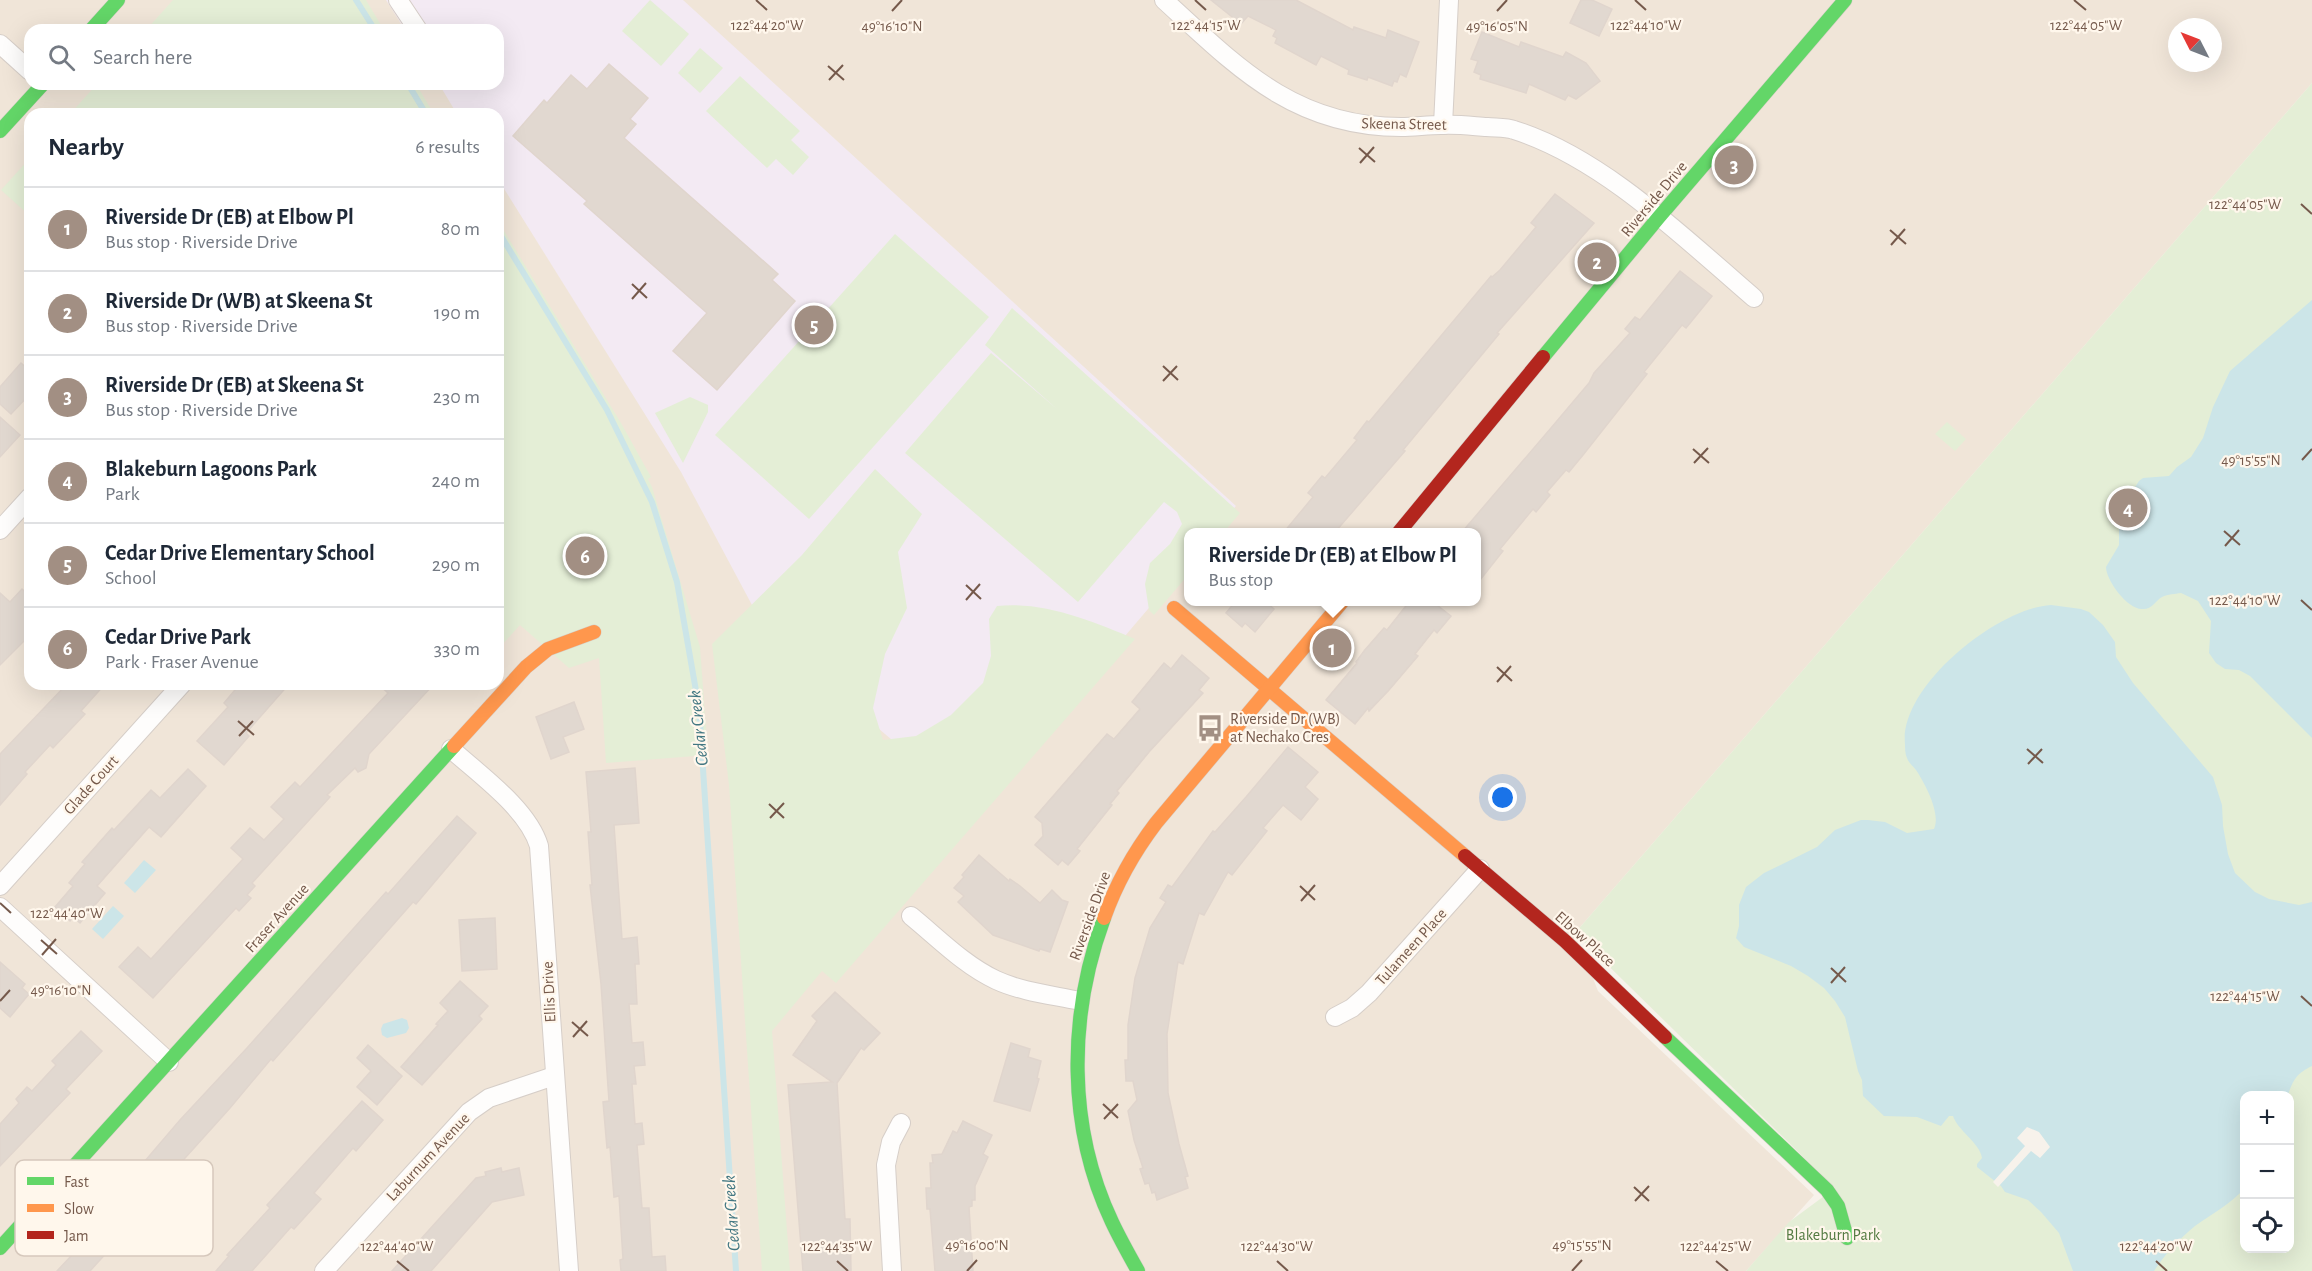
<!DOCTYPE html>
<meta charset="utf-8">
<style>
body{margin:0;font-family:"Alegreya Sans",sans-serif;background:#f6f6f7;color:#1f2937}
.controls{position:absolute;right:18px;bottom:18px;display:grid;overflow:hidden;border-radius:12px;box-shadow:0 6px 24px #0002}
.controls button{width:54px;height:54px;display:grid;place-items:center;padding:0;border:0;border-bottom:2px solid #e0e1e3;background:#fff;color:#1f2937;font:30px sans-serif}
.compass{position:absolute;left:2168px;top:18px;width:54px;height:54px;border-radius:50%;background:#fff;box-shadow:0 6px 24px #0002;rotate:312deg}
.you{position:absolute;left:1503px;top:798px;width:21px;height:21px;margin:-15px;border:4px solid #fff;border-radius:50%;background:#1a73e8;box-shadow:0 0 0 9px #1a73e833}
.badge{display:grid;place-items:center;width:39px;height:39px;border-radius:50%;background:#a28f83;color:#fff;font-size:20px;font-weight:700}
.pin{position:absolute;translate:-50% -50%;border:3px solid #fff;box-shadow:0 2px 6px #0006}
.popup{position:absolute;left:1184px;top:528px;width:297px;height:78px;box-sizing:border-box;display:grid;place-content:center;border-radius:12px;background:#fff;filter:drop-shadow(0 2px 4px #0005);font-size:20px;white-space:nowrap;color:#747a83}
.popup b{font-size:22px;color:#1f2937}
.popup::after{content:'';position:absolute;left:50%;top:100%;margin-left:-12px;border:12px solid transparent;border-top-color:#fff}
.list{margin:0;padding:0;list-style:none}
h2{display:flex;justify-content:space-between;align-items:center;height:78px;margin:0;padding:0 24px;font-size:26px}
h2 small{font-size:20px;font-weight:400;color:#747a83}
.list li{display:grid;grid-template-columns:39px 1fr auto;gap:18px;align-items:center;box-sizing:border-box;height:84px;padding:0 24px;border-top:2px solid #e0e1e3}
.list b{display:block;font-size:22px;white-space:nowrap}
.list p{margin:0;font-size:20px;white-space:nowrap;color:#747a83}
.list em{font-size:20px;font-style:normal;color:#747a83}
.icon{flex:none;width:33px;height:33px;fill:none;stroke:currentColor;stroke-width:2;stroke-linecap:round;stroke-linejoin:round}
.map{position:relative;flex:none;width:2312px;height:1271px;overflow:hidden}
.search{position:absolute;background:#fff;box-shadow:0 6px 24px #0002;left:24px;top:24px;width:480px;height:66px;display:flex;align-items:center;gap:15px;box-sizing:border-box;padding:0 21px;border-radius:18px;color:#747a83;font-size:22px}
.panel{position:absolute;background:#fff;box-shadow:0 6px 24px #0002;left:24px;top:108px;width:480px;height:582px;border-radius:18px}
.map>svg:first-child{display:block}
</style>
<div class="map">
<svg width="2312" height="1271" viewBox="0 0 2312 1271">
<rect width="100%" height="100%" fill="#f7f2eb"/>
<!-- residential -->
<path fill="#f0e5d8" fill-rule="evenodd" d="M 0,0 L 2312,0 L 2312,83 L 1575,933 L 1598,991 L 1814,1195 L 1746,1271 L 0,1271 ZM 2177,27 L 2213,27 L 2213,63 L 2177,63 ZM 30,30 L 498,30 L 498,84 L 30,84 ZM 30,114 L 498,114 L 498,684 L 30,684 ZM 1188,532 L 1476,532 L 1476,602 L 1188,602 Z"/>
<!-- education -->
<polygon fill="#f3eaf3" points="386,0 683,0 1236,506 1213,532 1188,532 1188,562 976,811 768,635 681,472 498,179 498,114 457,114 439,84 498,84 498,30 405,30"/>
<!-- green -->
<g fill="#e4eed6" fill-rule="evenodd">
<polygon points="173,0 366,0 384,30 146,30"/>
<polygon points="650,0 689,34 661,66 622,31"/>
<polygon points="700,48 723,68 700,93 678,73"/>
<polygon points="740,76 800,131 791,140 809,157 793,175 776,159 767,168 706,111"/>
<path d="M 2312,83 L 2312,1271 L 1746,1271 L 1789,1222 L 1835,1188 L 1575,933 ZM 2244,1096 L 2290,1096 L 2290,1248 L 2244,1248 Z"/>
<polygon points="97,84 416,84 434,114 70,114"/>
<polygon points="30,158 30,216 1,190"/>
<polygon points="498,221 621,423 651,477 648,479 652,487 700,647 708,755 606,763 599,658 569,668 520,625 501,646 498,643"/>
<polygon points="895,234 989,317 809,519 715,435"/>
<polygon points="1012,308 1240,513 1224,532 1188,532 1188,575 1154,615 1149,610 1145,584 1150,563 1170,544 1182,524 1177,512 1164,502 1078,602 905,453 991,353 1057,409 985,345"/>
<polygon points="690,397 708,405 708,412 683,463 655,413"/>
<polygon points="1947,422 1966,439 1955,451 1935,434"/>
<path d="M 875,469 L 922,514 L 898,552 L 907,608 L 885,654 L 873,708 L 883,740 L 916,736 L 951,715 L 983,683 L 991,656 L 989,619 L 997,606 C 1044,601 1092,621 1135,639 L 836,983 L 822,971 L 772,1031 L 790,1271 L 762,1271 L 729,785 L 712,644 L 802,555 Z"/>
</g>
<!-- water -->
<g fill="#cce5e8">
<path d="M 2312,300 L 2312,738 L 2250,676 L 2239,670 L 2225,669 L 2216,663 L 2209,653 L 2211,621 L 2198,601 L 2181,593 C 2175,594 2168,594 2162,597 C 2155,601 2152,610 2142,609 C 2127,609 2106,580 2106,567 L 2119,545 L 2119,512 L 2139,481 L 2143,478 L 2169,476 L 2177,467 L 2191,457 L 2203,438 L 2213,407 L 2230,371 Z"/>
<path d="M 2051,605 L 2081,609 L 2089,612 L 2103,625 L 2115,642 L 2116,657 L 2133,683 L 2213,777 L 2222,805 L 2223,826 L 2228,854 L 2235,873 L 2255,892 L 2269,899 L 2299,905 L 2312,902 L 2312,1066 C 2297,1073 2293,1080 2288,1095 L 2244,1096 L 2244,1189 C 2230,1204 2212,1214 2195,1226 C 2179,1239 2165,1254 2154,1271 L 2073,1271 L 2059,1233 L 2041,1212 L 2028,1200 L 2005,1192 L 2001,1186 L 1977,1167 L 1977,1164 L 1982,1158 C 1980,1143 1958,1131 1953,1116 L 1949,1116 L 1941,1126 L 1917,1117 L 1884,1116 L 1863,1096 L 1862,1080 L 1858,1071 L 1845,1017 L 1835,1001 L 1824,988 L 1808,976 L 1791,966 L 1744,947 L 1736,938 L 1739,926 L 1739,905 L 1746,887 L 1764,873 L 1817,847 L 1835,830 L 1861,820 L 1868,820 L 1885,822 L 1907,833 L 1934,829 C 1941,814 1926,786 1918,773 C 1915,767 1909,764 1907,758 C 1905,754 1905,748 1905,744 C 1899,687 1997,608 2051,605 Z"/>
<polygon points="144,860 156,870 135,893 124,883"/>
<polygon points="113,906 124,916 103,939 92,929"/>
<polygon points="402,1018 407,1020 409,1028 406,1033 387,1038 382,1035 381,1029 383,1024"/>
</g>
<!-- pier -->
<polygon fill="#f7f2eb" points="2027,1127 2039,1132 2050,1147 2040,1158 2031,1151 1998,1187 1993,1182 2025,1146 2017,1138"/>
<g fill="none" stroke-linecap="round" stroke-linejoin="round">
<!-- stream -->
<g stroke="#cce5e8" stroke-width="6">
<polyline points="356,0 375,30"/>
<polyline points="408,84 426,114"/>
<polyline points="498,231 607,410 652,502 677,582 699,708 736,1271"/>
</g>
</g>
<!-- building -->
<g fill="#e1d8d0" stroke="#e0d5cd" stroke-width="1.5">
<polygon points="1211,0 1296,0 1353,30 1354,27 1386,38 1388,30 1419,42 1406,77 1400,74 1397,82 1394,81 1392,86 1368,77 1367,80 1348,74 1349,70 1321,56 1316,65 1275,43 1277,38 1273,36 1276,30 1248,16 1241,24"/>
<polygon points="1581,0 1592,0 1612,9 1599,36 1570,23"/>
<polygon points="1482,32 1519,47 1521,42 1563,57 1566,52 1586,63 1600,81 1576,99 1568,95 1565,100 1529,84 1526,93 1480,79 1481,75 1474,72 1478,61 1471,59"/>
<polygon points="609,64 648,98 630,119 636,124 624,138 778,274 772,280 795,301 717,390 673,351 707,313 584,204 587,201 513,136 544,100 547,103 571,75 587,89"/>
<polygon points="1555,194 1594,223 1497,333 1499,334 1403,450 1405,451 1335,532 1284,532 1313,497 1308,493 1322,476 1325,478 1357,440 1354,438 1367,421 1369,422 1491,276 1492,277 1500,270 1536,227 1531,223"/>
<polygon points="1680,271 1712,296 1686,328 1682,325 1644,372 1647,374 1583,455 1569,472 1566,470 1547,492 1550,495 1536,512 1533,509 1500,549 1503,551 1476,585 1476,532 1462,532 1551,428 1589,383 1594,373 1630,333 1625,329 1635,317 1640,320"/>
<polygon points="21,363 30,371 30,394 11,414 0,404 0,387"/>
<polygon points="0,417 20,435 0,457"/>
<polygon points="22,589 30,596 30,635 0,665 0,593 10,602"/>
<polygon points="1235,602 1266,602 1274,609 1255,632 1245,623 1242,627 1226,613"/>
<polygon points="1409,602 1433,602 1451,616 1437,633 1434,630 1415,654 1418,656 1389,690 1369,711 1368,708 1355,724 1326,700 1357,663 1356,662 1364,651 1384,628 1387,630"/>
<polygon points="1182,655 1209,678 1199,690 1203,693 1149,752 1117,791 1119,793 1110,804 1112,805 1077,849 1080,851 1068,865 1062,860 1058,865 1035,845 1043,836 1042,823 1035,817 1107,734 1114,739 1140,709 1132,702 1164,663 1171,669"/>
<polygon points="67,684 105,684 81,711 85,714 53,748 50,745 25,772 27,774 0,805 0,754"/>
<polygon points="240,684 289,684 246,733 249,736 224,765 197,741 228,707 224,703"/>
<polygon points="378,684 434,684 369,754 366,768 358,772 355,768 327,795 330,797 252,883 255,886 247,895 251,898 239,911 236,908 153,998 119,967 138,947 151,959 243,859 231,848 250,828 264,840 284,819 271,807 295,782 300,787 388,693"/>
<polygon points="574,702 584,729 563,737 569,752 551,759 536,717"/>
<polygon points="1288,747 1318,772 1305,787 1318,799 1301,820 1283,805 1263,828 1267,831 1232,875 1228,872 1204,915 1199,913 1183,964 1178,962 1167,1034 1168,1093 1179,1144 1188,1176 1185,1177 1188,1188 1157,1200 1155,1192 1152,1193 1149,1183 1145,1184 1140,1169 1143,1168 1134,1140 1128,1111 1137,1100 1133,1081 1126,1081 1125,1060 1128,1060 1128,1025 1135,978 1150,928 1166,902 1160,898 1168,885 1172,887 1213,831 1215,832 1246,797"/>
<polygon points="635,768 639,823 614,825 622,939 637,937 639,964 635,964 637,1004 629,1004 632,1043 643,1042 645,1065 634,1066 636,1084 632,1084 635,1124 642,1123 644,1144 637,1145 642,1208 649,1208 652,1257 665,1256 666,1271 621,1271 620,1260 623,1259 619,1196 614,1197 610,1147 607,1148 603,1102 609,1101 601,984 590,885 592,885 588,832 591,832 586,772"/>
<polygon points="188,769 206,786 161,837 149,827 97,886 105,893 80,923 73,917 70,921 55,907 73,886 69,883 85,864 82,862 112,828 114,830 151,790 160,798"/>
<polygon points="457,816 476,833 416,904 413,902 273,1061 271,1059 230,1108 114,1237 118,1240 90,1271 57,1271 72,1255 68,1251 180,1120 247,1048 386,892 388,894"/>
<polygon points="979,855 1009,881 1010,879 1020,886 1040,903 1052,890 1062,900 1068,902 1050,952 1040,949 1039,951 993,935 958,902 964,896 954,888 964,877 962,875"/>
<polygon points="495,918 497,969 462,971 459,920"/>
<polygon points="0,962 25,984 22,988 29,994 10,1017 0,1008"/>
<polygon points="460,981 488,1006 479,1016 482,1019 422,1085 401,1067 438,1025 436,1024 448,1011 440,1003"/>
<polygon points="835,992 880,1033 864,1050 861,1048 837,1083 845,1219 850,1219 851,1271 803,1271 788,1085 832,1082 793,1055 817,1021 812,1016"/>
<polygon points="81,1031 102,1051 66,1089 70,1093 0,1166 0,1124 19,1103 16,1099 27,1087 32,1091 56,1065 52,1061"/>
<polygon points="1011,1043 1030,1049 1028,1057 1041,1061 1037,1078 1039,1079 1030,1111 994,1101"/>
<polygon points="368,1045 402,1076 377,1105 357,1087 371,1071 357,1058"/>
<polygon points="362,1101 383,1120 356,1151 353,1148 314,1193 321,1199 294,1229 291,1227 252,1271 216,1271 229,1256 227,1255 270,1208 267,1205"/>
<polygon points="963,1121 992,1135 983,1154 988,1157 975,1186 975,1200 972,1200 972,1206 969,1207 973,1271 935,1271 930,1209 927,1209 926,1188 931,1188 930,1163 933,1163 932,1155 942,1154 953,1131 957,1133"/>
<polygon points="501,1168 502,1172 519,1168 524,1195 492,1202 431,1271 392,1271 476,1178 486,1176 485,1172"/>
</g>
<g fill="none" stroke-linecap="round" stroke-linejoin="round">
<defs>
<g id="street">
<polyline points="398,0 418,30"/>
<path d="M 1164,0 C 1237,67 1294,127 1401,127 C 1414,127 1428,125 1441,125 C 1456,124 1472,126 1487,127 C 1495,128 1506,127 1514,130 C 1603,158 1684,238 1754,298"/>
<polyline points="0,44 30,71"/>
<polyline points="1443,125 1449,0"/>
<polyline points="0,530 30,497"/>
<path d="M 451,749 C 480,775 528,809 539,846 L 569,1271"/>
<polyline points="0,886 182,684"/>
<polyline points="0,907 169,1062"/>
<path d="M 911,916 C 938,938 964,965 996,980 C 1022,992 1052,995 1080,1001"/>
<polyline points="1335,1017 1352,1008 1369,993 1480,869"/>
<polyline points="324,1271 469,1112 489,1098 554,1076"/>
<polyline points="892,1271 886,1165 891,1142 901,1123"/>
</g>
<g id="fast">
<polyline points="91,30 118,0"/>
<polyline points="0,131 43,84"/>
<polyline points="1543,357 1659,217 1845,0"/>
<path d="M 1104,918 C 1068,1016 1067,1127 1112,1222 C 1120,1239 1129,1255 1138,1271"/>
<polyline points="1665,1037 1827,1190 1838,1206 1847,1238"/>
<polyline points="0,1248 454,746"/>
</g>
<g id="slow">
<polyline points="1174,608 1465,856"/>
<polyline points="454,746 526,667 548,649 594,632"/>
<path d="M 1104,918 C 1116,884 1134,852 1156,823 L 1342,602"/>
</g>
<g id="jam">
<polyline points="1399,532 1543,357"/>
<polyline points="1465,856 1565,941 1665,1037"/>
</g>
</defs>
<!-- street casing -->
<use href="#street" stroke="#d6cec8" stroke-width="20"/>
<!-- fast casing -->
<use href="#fast" stroke="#d6cec8" stroke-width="15"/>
<!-- slow casing -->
<use href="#slow" stroke="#d6cec8" stroke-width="15"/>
<!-- jam casing -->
<use href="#jam" stroke="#d6cec8" stroke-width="15"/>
<!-- street -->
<use href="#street" stroke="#fefdfc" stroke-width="18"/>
<!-- fast -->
<use href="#fast" stroke="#63d668" stroke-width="14"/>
<!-- slow -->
<use href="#slow" stroke="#ff974d" stroke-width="14"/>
<!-- jam -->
<use href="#jam" stroke="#b3261e" stroke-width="14"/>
</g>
<!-- ticks -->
<path fill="none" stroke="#75594b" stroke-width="2" d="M 756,0 L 767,10M 1195,0 L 1206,10M 1635,0 L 1646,10M 2074,0 L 2086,10M 892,11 L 902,0M 1497,11 L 1507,0M 828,66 L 844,80M 829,80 L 843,65M 1359,148 L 1375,162M 1360,163 L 1374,147M 2301,204 L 2312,214M 1890,230 L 1906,244M 1891,245 L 1905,229M 632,284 L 647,298M 632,299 L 646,283M 1163,366 L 1178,380M 1163,381 L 1177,366M 1693,449 L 1709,463M 2302,460 L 2312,449M 1694,463 L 1708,448M 2224,531 L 2240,545M 2225,546 L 2239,530M 966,585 L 981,599M 966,600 L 980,584M 2301,600 L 2312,610M 1497,667 L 1512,681M 1497,682 L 1511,666M 238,721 L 254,735M 239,736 L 253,721M 2027,749 L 2043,763M 2028,764 L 2042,749M 769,804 L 784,818M 770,818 L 784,803M 1300,886 L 1315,900M 1301,901 L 1315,885M 0,903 L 11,913M 41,940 L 57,954M 42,955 L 56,939M 1831,968 L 1846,982M 1831,983 L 1845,967M 2301,996 L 2312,1006M 0,1001 L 10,990M 572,1022 L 588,1036M 573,1037 L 587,1021M 1103,1104 L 1118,1118M 1104,1119 L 1118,1104M 1634,1187 L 1649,1201M 1635,1201 L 1649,1186M 397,1261 L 409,1271M 837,1261 L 848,1271M 1277,1261 L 1288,1271M 1716,1261 L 1728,1271M 2156,1261 L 2167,1271M 967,1271 L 977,1260M 1572,1271 L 1582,1260"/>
<!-- icons -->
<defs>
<symbol id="bus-bare" viewBox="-9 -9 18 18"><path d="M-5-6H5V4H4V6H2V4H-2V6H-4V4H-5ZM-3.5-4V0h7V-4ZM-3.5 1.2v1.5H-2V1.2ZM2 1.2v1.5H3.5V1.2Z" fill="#a28f83" stroke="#fff7ec" stroke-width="2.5" paint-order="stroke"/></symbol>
</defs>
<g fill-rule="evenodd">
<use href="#bus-bare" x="1191" y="709" width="38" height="38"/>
</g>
<g text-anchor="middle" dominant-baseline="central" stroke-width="4.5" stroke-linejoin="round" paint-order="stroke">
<!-- street labels -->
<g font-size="16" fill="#75594b" stroke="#fff7ec">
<text transform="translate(1404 124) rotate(1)">Skeena Street</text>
<text transform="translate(1654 199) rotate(-50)">Riverside Drive</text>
<text transform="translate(91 785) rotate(-48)">Glade Court</text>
<text transform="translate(1090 916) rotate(-70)">Riverside Drive</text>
<text transform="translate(277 918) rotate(-48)">Fraser Avenue</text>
<text transform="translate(1585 939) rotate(42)">Elbow Place</text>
<text transform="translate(1411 947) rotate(-48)">Tulameen Place</text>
<text transform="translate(549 992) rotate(-93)">Ellis Drive</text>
<text transform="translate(428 1157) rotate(-47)">Laburnum Avenue</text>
</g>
<!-- poi labels -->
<g font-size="16" fill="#75594b" stroke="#fff7ec" text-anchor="start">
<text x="1230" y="719">Riverside Dr (WB)<tspan x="1230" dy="18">at Nechako Cres</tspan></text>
</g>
<!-- park labels -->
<g font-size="16" fill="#547b42" stroke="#fff7ec">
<text x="1833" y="1235">Blakeburn Park</text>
</g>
<!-- water labels -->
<g font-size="18" font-style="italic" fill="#427782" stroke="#fff7ec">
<text transform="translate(699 728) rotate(-96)">Cedar Creek</text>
<text transform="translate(732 1213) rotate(-94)">Cedar Creek</text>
</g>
</g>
<!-- legend -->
<rect x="15" y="1160" width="198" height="96" rx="9" fill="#fff7ec" stroke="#d6c8bc" stroke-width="1.5"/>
<rect x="27" y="1177" width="27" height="8" fill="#63d668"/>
<rect x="27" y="1204" width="27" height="8" fill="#ff974d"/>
<rect x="27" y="1231" width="27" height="8" fill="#b3261e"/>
<g font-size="16" fill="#75594b">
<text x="64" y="1187">Fast</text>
<text x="64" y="1214">Slow</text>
<text x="64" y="1241">Jam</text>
</g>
<g font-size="15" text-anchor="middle" fill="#75594b" stroke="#fff7ec" stroke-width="4.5" stroke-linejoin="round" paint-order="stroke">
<text x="767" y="30">122°44'20"W</text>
<text x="1206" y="30">122°44'15"W</text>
<text x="1646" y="30">122°44'10"W</text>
<text x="2086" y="30">122°44'05"W</text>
<text x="892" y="31">49°16'10"N</text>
<text x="1497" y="31">49°16'05"N</text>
<text x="2245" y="209">122°44'05"W</text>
<text x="2251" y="465">49°15'55"N</text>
<text x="2245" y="605">122°44'10"W</text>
<text x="67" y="918">122°44'40"W</text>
<text x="61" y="995">49°16'10"N</text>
<text x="2245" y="1001">122°44'15"W</text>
<text x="977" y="1250">49°16'00"N</text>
<text x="1582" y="1250">49°15'55"N</text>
<text x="397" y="1251">122°44'40"W</text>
<text x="837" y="1251">122°44'35"W</text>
<text x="1277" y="1251">122°44'30"W</text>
<text x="1716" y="1251">122°44'25"W</text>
<text x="2156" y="1251">122°44'20"W</text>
</g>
</svg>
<div class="controls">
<button>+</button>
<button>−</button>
<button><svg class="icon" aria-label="locate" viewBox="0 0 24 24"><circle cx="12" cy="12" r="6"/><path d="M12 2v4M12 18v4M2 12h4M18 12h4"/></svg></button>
</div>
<svg class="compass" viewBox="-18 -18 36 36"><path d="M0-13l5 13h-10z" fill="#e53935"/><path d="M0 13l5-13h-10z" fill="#747a83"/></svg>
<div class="you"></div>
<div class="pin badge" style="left:1332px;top:648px">1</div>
<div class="popup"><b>Riverside Dr (EB) at Elbow Pl</b>Bus stop</div>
<div class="pin badge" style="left:1597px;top:262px">2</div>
<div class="pin badge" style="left:1734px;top:165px">3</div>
<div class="pin badge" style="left:2128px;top:508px">4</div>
<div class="pin badge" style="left:814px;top:325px">5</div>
<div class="pin badge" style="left:585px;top:556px">6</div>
<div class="search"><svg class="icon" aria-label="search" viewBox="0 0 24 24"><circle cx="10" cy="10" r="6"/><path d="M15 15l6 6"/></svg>Search here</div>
<section class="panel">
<h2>Nearby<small>6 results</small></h2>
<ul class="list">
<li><span class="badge">1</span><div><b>Riverside Dr (EB) at Elbow Pl</b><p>Bus stop · Riverside Drive</p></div><em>80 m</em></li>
<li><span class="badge">2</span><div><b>Riverside Dr (WB) at Skeena St</b><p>Bus stop · Riverside Drive</p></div><em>190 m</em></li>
<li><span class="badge">3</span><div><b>Riverside Dr (EB) at Skeena St</b><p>Bus stop · Riverside Drive</p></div><em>230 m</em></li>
<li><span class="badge">4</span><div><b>Blakeburn Lagoons Park</b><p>Park</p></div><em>240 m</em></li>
<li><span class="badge">5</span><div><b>Cedar Drive Elementary School</b><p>School</p></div><em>290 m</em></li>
<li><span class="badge">6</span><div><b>Cedar Drive Park</b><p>Park · Fraser Avenue</p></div><em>330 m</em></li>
</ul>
</section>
</div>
